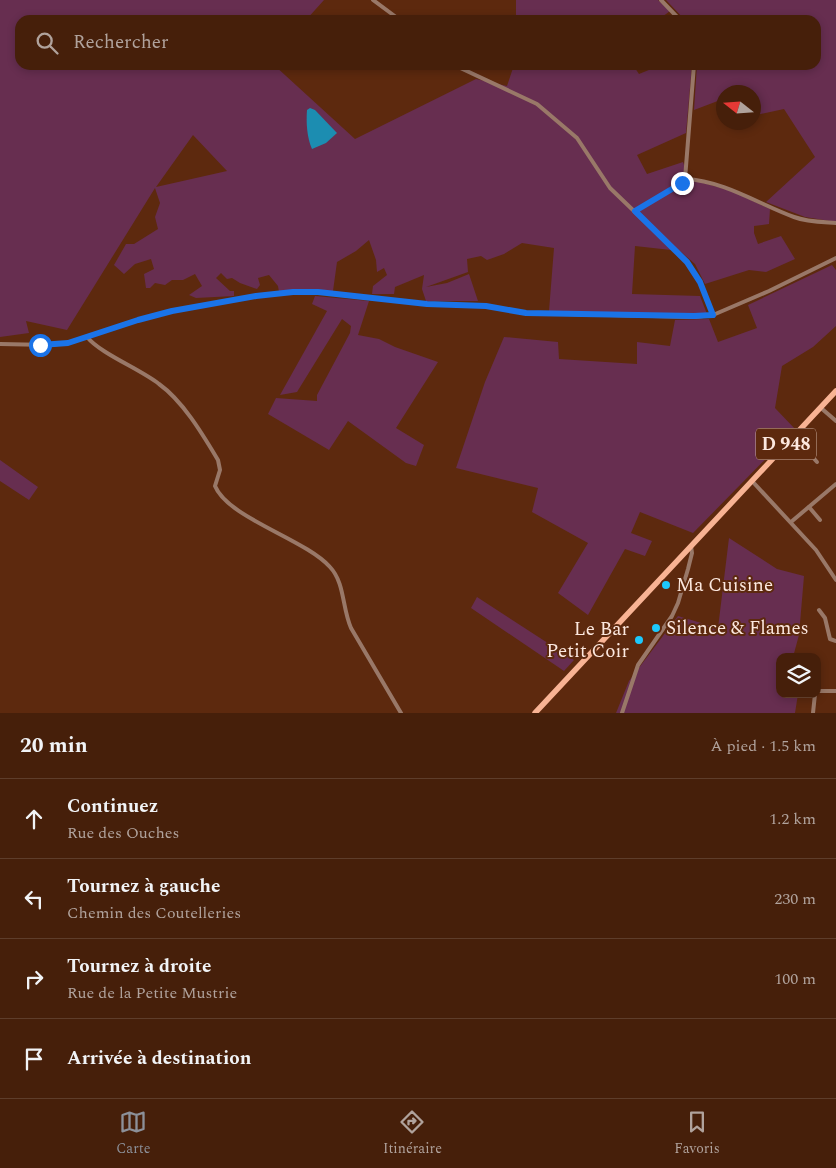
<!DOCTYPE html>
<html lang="fr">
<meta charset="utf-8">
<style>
body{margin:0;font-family:Spectral,serif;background:#4d2713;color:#f1f3f6}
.controls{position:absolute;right:15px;bottom:15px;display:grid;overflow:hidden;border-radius:10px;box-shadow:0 2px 8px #0003}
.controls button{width:45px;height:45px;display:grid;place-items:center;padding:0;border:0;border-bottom:1px solid #5e3d2b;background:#461f0a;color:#f1f3f6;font:25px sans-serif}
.compass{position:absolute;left:716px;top:85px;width:45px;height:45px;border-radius:50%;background:#461f0a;box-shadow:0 2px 8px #0003;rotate:287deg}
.stop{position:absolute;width:15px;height:15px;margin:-11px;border:4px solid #1a73e8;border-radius:50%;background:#fff}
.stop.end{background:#1a73e8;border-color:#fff;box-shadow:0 1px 5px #0008}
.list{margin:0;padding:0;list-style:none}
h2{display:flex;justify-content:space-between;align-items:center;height:65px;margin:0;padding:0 20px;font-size:21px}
h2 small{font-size:16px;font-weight:400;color:#b0a29c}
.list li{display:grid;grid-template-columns:32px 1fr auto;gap:15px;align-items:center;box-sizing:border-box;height:80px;padding:0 20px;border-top:1px solid #5e3d2b}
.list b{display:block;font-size:19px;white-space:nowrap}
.list p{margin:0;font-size:16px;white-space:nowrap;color:#b0a29c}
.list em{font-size:16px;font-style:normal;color:#b0a29c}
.icon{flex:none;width:28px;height:28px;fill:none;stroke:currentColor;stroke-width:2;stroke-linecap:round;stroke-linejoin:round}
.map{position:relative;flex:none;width:836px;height:713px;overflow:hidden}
.search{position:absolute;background:#461f0a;box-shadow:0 2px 8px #0003;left:15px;right:15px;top:15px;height:55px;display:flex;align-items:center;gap:12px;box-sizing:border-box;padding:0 18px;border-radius:15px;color:#b0a29c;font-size:19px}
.sheet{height:385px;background:#461f0a}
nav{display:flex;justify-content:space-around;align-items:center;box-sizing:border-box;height:70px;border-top:1px solid #5e3d2b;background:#461f0a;font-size:14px;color:#b0a29c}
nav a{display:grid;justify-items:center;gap:2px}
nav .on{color:#8c9099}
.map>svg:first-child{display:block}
</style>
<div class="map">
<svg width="836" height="713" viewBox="0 0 836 713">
<rect width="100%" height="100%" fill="#5d290e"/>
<!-- green -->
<g fill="#672e50" fill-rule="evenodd">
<path d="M 0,0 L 324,0 L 306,20 L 20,20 L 20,65 L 274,65 L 355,139 L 476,79 L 507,86 L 514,65 L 633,65 L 639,74 L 661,65 L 692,65 L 686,133 L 637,155 L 647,174 L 683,162 L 689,179 L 732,191 L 770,209 L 769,224 L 754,226 L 754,233 L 758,244 L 781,236 L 795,259 L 766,272 L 749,270 L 705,284 L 695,264 L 680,251 L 635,246 L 632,294 L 700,296 L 707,314 L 549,311 L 554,248 L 522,243 L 504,254 L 487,260 L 481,256 L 467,259 L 468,272 L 426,287 L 447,283 L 469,274 L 478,301 L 426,301 L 422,289 L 424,275 L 395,287 L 394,294 L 372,294 L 373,286 L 387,275 L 384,268 L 377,272 L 376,260 L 369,240 L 356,251 L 337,262 L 333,291 L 279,292 L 278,286 L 269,275 L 258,278 L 260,285 L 257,289 L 240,283 L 232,278 L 227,279 L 221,273 L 216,278 L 230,291 L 234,291 L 234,296 L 196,298 L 189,295 L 202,286 L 195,274 L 183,280 L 172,280 L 165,285 L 155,283 L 150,288 L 146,288 L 144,274 L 154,269 L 151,259 L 135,264 L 124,274 L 114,265 L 126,244 L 134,244 L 158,229 L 155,217 L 160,203 L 155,188 L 67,330 L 26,321 L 29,333 L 0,337 ZM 193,135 L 227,171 L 156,187 Z"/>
<polygon points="516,0 658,0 670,11 658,20 549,20 540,17 523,17 521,20 516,20"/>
<polygon points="666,0 836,0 836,222 805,217 766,202 815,157 784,109 756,115 754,108 754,92 749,92 747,90 741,92 724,92 723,99 694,110 697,65 816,65 816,20 685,20"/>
<polygon points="832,265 836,270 836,326 813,347 782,366 775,408 795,429 693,533 640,512 631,533 652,541 645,556 625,549 588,615 558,593 588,543 532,512 538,488 456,468 485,382 504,337 558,342 559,359 637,364 637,342 670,346 675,320 709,319 718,342 757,328 748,305"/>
<polygon points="315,296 369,301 358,335 379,339 395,347 438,362 396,428 424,445 416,466 406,463 348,421 329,450 268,414 276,398 317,401 317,395 350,333 351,326 342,319 297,392 280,395 327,311 312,304"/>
<polygon points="0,460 38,487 29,500 0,481"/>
<polygon points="729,538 777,569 804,576 799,635 793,657 780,657 780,694 798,694 795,713 616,713 629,681 678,616 718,628"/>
<polygon points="477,597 574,660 564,671 471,608"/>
</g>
<!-- water -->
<path fill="#1c8db1" d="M 310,108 L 315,110 L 337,133 L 326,143 L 312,149 C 307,138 306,123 307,110 Z"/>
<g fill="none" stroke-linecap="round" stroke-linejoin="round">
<!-- minor -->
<g stroke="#997868" stroke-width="4">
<polyline points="373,0 400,20"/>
<polyline points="661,0 680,20"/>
<polyline points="454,65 537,104 577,138 610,188 687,262 700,282 713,315"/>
<path d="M 685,179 C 725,181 758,204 794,217 C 807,222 822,222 836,223"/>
<polyline points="635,211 682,183 685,179 694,65"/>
<path d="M 87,337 C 101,354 140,369 159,384 C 183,401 203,435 218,460 L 220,470 L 215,486 C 228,518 305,539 330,567 C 345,583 342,608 351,628 L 401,713"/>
<polyline points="0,344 49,345 68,343 138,320 172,311 256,296 293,292 318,292 427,304 486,306 526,313 694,317 713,315 769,291 836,258"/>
<polyline points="821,408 836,421"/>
<polyline points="794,436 817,462"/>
<polyline points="752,481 816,550 836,580"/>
<polyline points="809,507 820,520"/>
<polyline points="791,522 836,484"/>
<polyline points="819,610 825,618 830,639 836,641"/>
<polyline points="817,691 836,691"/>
<polyline points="622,713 638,665 672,616 678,603 688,569 692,553 691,546"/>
<polyline points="813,713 815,694"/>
</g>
<!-- primary -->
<polyline stroke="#f8b394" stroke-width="5.5" points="535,713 836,391"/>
</g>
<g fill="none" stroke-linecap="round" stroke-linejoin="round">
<!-- route -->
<polyline stroke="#1a73e8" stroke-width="6" points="40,345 68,343 138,320 172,311 256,296 293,292 318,292 427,304 486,306 526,313 694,316 713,315 700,282 687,262 635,211 682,183"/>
</g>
<!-- markers -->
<g fill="#1dc9fc" stroke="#5d290e" stroke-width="2">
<circle cx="666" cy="585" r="5"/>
<circle cx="656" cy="628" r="5"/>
<circle cx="639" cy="640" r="5"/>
</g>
<g text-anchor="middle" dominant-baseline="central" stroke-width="4" stroke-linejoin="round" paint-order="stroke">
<!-- shield labels -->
<rect fill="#5d290e" stroke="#ccafa0" stroke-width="1" x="756" y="428.5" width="60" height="31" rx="4"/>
<g font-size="18" font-weight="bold" fill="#fce8df">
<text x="786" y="444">D 948</text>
</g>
<!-- poi labels -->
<g font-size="19" fill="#fce8df" stroke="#5d290e" text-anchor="start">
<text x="676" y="585">Ma Cuisine</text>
<text x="666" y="628">Silence &amp; Flames</text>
<text x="629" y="629" text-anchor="end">Le Bar<tspan x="629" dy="22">Petit Coir</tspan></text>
</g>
</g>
</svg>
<div class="controls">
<button><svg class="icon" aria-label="layers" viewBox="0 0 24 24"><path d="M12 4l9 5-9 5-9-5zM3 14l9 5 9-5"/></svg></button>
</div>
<svg class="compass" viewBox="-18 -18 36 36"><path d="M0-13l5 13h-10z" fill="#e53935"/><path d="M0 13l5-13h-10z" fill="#b0a29c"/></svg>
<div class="stop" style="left:40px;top:345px"></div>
<div class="stop end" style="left:682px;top:183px"></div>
<div class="search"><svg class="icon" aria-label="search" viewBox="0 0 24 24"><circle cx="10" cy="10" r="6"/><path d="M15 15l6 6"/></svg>Rechercher</div>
</div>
<section class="sheet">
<h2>20 min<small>À pied · 1.5 km</small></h2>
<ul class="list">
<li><svg class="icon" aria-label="ahead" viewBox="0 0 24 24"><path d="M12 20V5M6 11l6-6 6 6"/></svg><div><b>Continuez</b><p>Rue des Ouches</p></div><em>1.2 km</em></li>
<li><svg class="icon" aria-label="left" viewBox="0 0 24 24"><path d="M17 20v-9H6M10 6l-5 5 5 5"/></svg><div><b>Tournez à gauche</b><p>Chemin des Coutelleries</p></div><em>230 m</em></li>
<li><svg class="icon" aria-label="right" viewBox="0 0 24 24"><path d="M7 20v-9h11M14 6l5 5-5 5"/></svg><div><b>Tournez à droite</b><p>Rue de la Petite Mustrie</p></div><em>100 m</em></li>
<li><svg class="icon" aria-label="arrive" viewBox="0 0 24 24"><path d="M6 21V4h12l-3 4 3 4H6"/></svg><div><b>Arrivée à destination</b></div></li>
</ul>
</section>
<nav>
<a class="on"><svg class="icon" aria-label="map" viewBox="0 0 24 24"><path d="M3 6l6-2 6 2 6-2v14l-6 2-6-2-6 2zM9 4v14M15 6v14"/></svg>Carte</a>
<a><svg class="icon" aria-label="directions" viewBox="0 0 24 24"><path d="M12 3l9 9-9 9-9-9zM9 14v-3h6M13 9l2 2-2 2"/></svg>Itinéraire</a>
<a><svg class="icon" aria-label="saved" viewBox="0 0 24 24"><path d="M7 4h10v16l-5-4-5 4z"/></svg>Favoris</a>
</nav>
